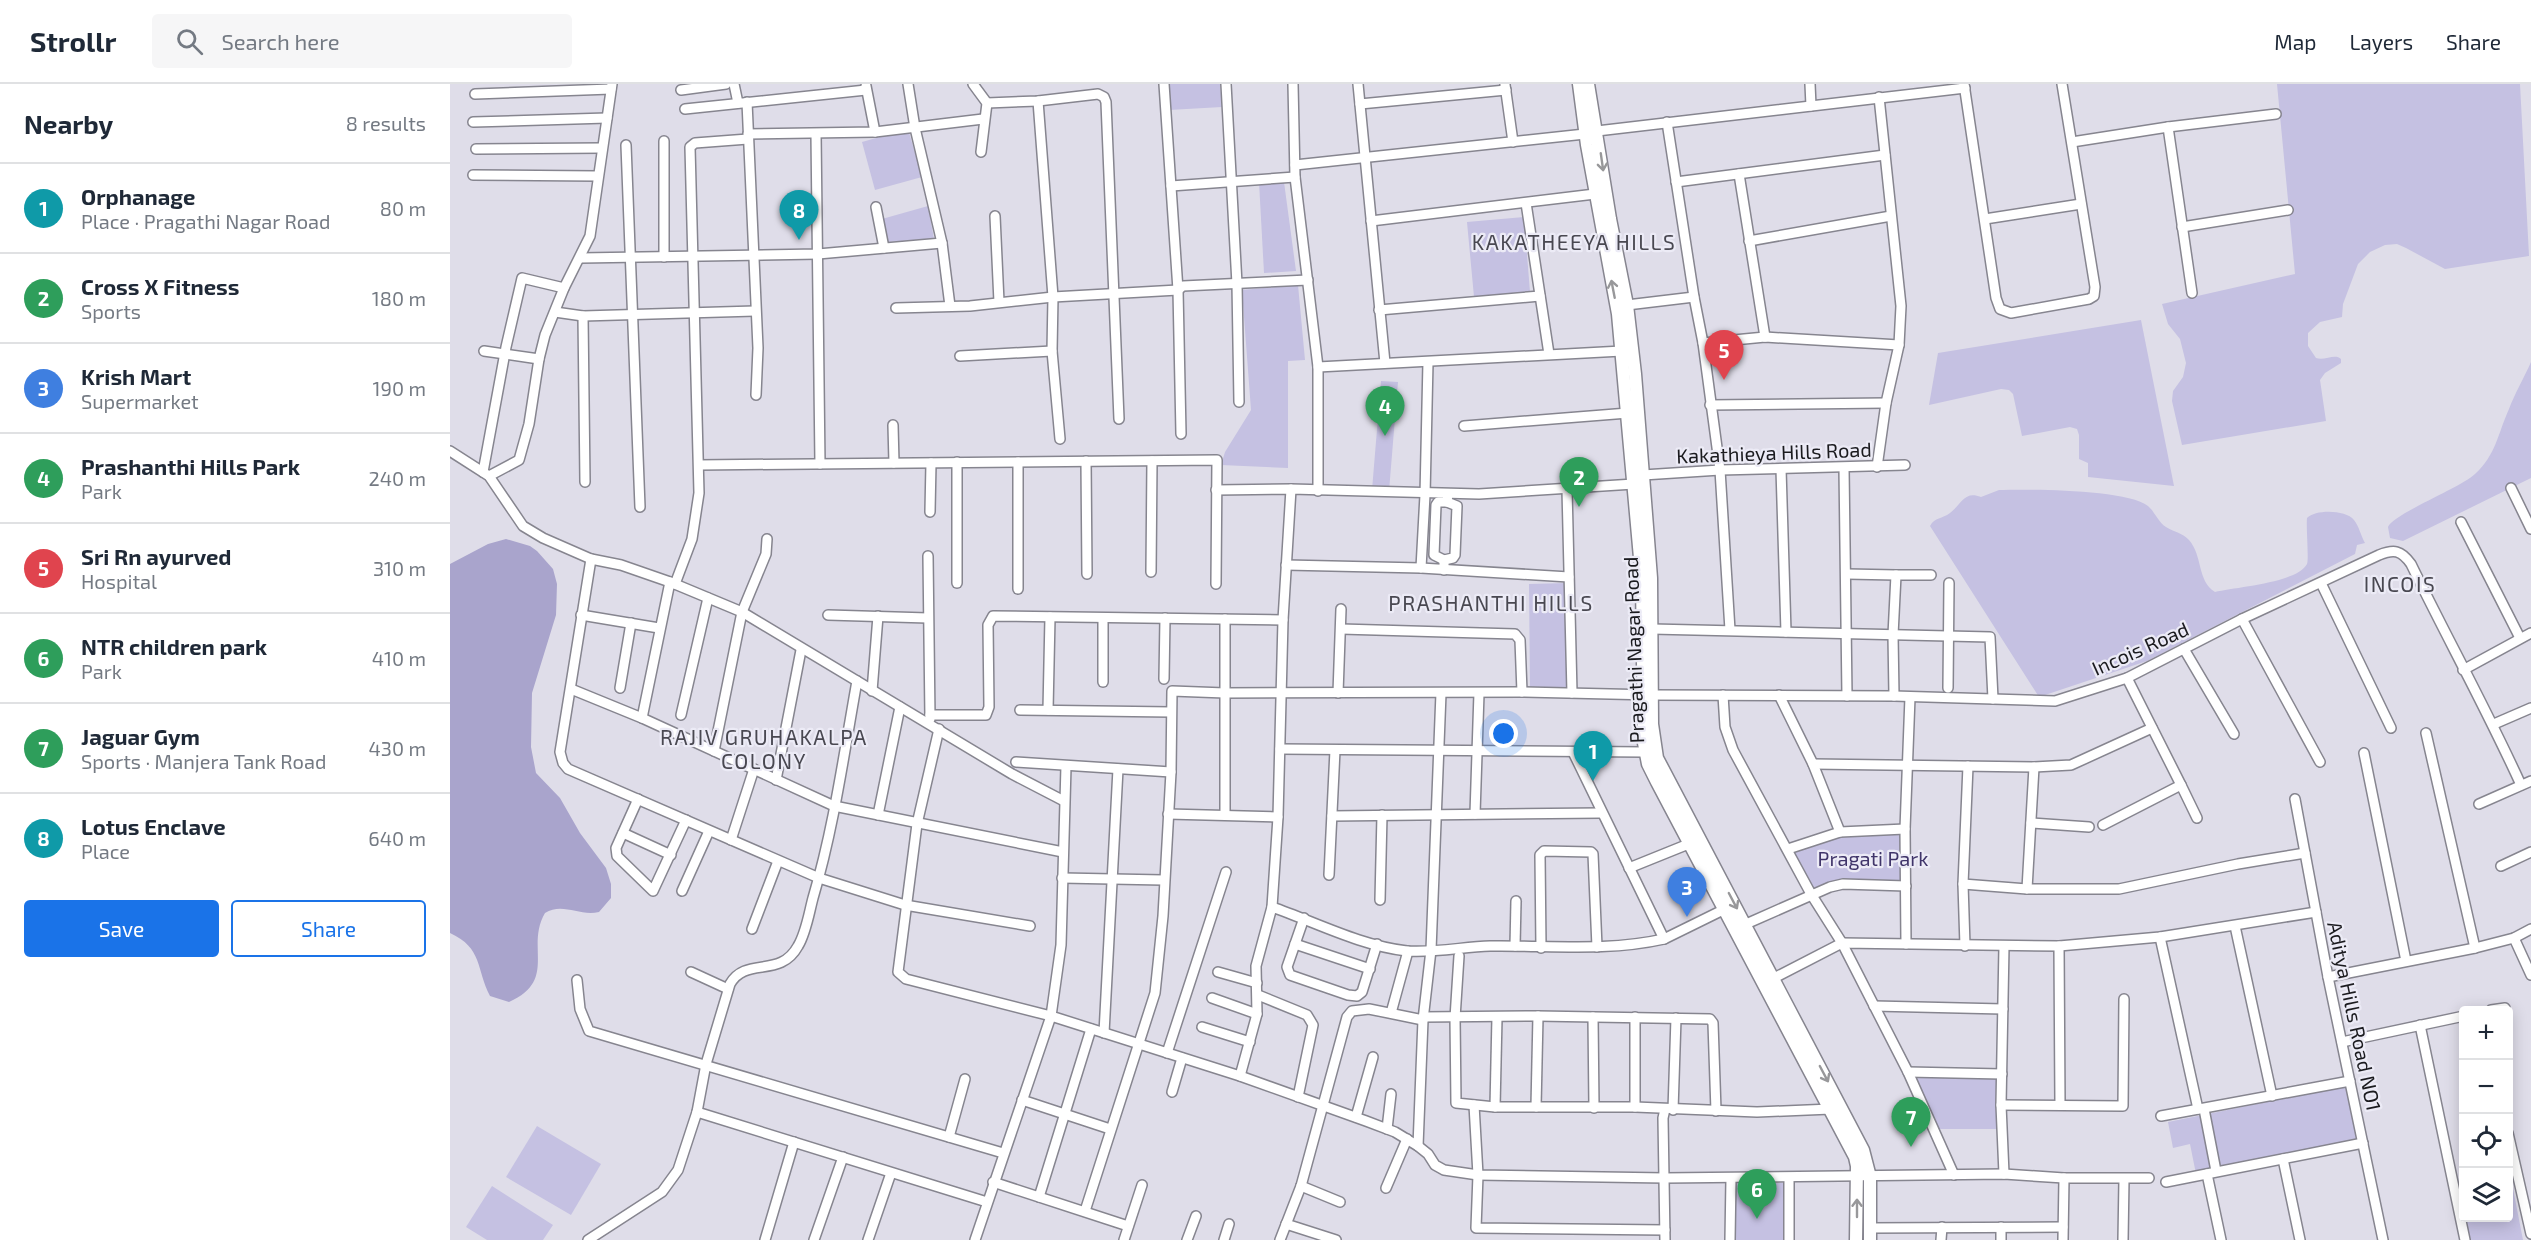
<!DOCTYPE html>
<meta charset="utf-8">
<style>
body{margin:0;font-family:"Exo 2",sans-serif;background:#f6f6f7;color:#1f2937}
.controls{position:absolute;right:18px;bottom:18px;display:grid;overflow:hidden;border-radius:6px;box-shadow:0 3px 15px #0003}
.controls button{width:54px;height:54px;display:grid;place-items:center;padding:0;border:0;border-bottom:2px solid #e0e1e3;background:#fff;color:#1f2937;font:30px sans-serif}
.you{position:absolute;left:1054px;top:650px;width:21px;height:21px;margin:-15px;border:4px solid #fff;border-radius:50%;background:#1a73e8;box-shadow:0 0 0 9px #1a73e833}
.badge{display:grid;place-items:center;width:39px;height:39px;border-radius:50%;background:#1a73e8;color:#fff;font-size:20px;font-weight:700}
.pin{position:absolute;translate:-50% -50px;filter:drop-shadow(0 2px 3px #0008)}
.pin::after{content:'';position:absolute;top:32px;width:21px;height:18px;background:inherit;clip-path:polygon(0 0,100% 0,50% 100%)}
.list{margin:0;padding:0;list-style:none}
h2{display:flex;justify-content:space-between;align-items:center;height:78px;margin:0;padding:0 24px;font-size:26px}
h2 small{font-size:20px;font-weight:400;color:#747a83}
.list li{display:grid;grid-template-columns:39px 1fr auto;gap:18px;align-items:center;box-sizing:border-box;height:90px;padding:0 24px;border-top:2px solid #e0e1e3}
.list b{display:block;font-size:22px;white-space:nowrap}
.list p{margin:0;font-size:20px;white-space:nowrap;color:#747a83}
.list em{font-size:20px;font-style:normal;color:#747a83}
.actions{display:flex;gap:12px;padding:18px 24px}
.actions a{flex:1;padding:14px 0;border:2px solid #1a73e8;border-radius:6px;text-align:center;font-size:21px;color:#1a73e8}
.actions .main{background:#1a73e8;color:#fff}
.icon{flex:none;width:33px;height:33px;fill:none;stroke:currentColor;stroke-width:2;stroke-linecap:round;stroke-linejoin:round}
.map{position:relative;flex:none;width:2081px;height:1156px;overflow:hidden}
header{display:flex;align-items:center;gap:36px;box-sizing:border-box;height:84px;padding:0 30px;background:#fff;border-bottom:2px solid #e0e1e3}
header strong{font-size:28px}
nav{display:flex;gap:33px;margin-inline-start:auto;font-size:21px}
.search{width:420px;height:54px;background:#f6f6f7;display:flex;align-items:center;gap:15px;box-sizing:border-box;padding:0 21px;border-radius:6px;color:#747a83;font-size:22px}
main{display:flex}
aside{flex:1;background:#fff}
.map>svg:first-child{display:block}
</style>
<header>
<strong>Strollr</strong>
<div class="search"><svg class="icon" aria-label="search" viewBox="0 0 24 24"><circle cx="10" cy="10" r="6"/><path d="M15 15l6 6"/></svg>Search here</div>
<nav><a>Map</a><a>Layers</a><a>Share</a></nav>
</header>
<main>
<aside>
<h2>Nearby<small>8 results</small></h2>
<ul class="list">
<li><span class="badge" style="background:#0f9aa8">1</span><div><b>Orphanage</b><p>Place · Pragathi Nagar Road</p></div><em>80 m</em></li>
<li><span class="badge" style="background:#2e9e5b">2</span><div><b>Cross X Fitness</b><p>Sports</p></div><em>180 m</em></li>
<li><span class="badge" style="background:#3f7fe0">3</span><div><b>Krish Mart</b><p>Supermarket</p></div><em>190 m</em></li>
<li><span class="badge" style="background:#2e9e5b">4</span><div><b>Prashanthi Hills Park</b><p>Park</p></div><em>240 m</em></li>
<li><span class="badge" style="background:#e0444e">5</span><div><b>Sri Rn ayurved</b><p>Hospital</p></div><em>310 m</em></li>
<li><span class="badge" style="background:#2e9e5b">6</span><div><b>NTR children park</b><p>Park</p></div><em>410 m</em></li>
<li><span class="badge" style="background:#2e9e5b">7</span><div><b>Jaguar Gym</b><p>Sports · Manjera Tank Road</p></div><em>430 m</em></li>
<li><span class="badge" style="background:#0f9aa8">8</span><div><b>Lotus Enclave</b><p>Place</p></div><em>640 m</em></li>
</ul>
<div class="actions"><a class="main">Save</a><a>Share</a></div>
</aside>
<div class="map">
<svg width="2081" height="1156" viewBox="0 0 2081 1156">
<rect width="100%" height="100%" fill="#dfdde9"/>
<!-- green -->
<g fill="#c5c1e2">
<polygon points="718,0 770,0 772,23 719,26"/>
<path d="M 1827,0 L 2070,0 L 2079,172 L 1995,185 L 1956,164 L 1947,160 L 1935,161 L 1920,168 L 1908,180 L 1893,220 L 1892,233 L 1870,238 L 1858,249 L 1858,262 L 1866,274 C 1875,277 1885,269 1891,275 L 1891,279 L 1875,289 L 1870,296 L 1876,337 L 1732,361 L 1722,317 L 1723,307 L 1733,293 L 1736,279 L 1730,255 L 1718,240 L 1712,220 L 1845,190 Z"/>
<polygon points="458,45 472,93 425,106 412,58"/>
<polygon points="809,98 834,98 846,187 814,189"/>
<polygon points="478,122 484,155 438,158 432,135"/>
<polygon points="1074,133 1080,208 1024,213 1017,138"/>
<polygon points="848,201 855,276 838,277 838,384 771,381 775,368 801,326 792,206"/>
<polygon points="1691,236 1724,402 1638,393 1638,379 1629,375 1629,351 1627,345 1620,343 1572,352 1563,310 1559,306 1551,305 1479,321 1488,269"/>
<path d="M 2081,278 L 2081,394 L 1953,457 L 1940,454 L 1938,443 C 1943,430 2010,404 2025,390 C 2046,371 2048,349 2059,325 C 2065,309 2074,294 2081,278 Z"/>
<polygon points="931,297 948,298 939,407 922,406"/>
<path d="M 1549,406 C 1578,405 1677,405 1698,422 C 1705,428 1708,438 1716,443 C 1724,448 1733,449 1739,456 C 1753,472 1747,497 1765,508 C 1786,503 1847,499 1857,480 C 1859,475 1856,443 1857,434 C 1866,425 1896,426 1904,436 C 1909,442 1911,452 1915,459 L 1907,461 L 1905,470 L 1697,577 L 1589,613 L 1480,442 C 1485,433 1492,435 1500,429 C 1511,421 1514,406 1531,413 Z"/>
<polygon points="1118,499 1119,606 1080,606 1079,500"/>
<polygon points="1452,748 1452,798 1364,806 1345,770 1347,764 1393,753"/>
<polygon points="1463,994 1546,994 1547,1045 1489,1045"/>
<polygon points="1896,1002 1908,1057 1746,1090 1740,1060 1723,1064 1718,1038"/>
<polygon points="87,1042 151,1080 121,1131 56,1093"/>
<polygon points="2059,1084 2073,1156 2019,1156 2014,1134 2058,1134"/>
<polygon points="1284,1098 1334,1099 1333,1156 1283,1156"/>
<polygon points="42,1102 103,1141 93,1156 37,1156 16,1143"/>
</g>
<!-- water -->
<path fill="#a9a4cc" d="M 56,455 L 80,462 L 87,467 L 103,485 L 107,500 L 106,531 L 82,609 L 81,663 L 86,689 L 110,714 L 130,749 L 156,784 L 161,800 L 161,814 L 149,828 C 130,833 113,818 95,829 C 75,863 108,896 59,918 L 40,912 C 26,885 33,864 0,849 L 0,480 L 38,460 Z"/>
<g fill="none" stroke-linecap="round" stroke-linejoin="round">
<defs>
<g id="minor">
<polyline points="284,0 288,19"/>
<polyline points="458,0 465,44 492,159 500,222"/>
<polyline points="523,0 537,19 531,68"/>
<polyline points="714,0 728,206 731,350"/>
<polyline points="776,0 787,200 789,318"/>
<polyline points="843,0 845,93 868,283 868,407"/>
<polyline points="908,0 935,279"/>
<polyline points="1360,0 1361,22"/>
<polyline points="1514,0 1546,214 1550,225 1561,229 1639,215 1644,212 1645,203 1612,0"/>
<polyline points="1055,1 1063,58"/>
<polyline points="416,2 425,48"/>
<polyline points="231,6 276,0"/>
<polyline points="25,10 161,5"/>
<polyline points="588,17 603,213 602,267 610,355"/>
<polyline points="297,18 308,264 306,311"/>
<polyline points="537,19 588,17 648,10 654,13 656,18 669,335"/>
<polyline points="910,20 1056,6"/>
<polyline points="235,25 416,6"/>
<polyline points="23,38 157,34"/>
<polyline points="1217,38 1244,213 1253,259 1270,386 1280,546"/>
<polyline points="1718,43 1742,209"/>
<polyline points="1147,47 1515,4"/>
<polyline points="298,50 425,48 533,35"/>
<polyline points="366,50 370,380"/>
<polyline points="214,57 214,173"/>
<polyline points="1622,58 1718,43 1826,30"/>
<polyline points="176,61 190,423"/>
<polyline points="26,65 152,64"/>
<polyline points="845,81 1135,50"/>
<polyline points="1289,90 1315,253"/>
<polyline points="23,91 147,92"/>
<polyline points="1226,98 1435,71"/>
<polyline points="721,102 845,93"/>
<polyline points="1076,119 1099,270"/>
<polyline points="426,123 434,164"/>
<polyline points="545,132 549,218"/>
<polyline points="1535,135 1631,120"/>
<polyline points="921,137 1145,110"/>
<polyline points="1732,143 1838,126"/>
<polyline points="1299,157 1441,132"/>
<polyline points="131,174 368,170 492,159"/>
<polyline points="1177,221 1244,213"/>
<polyline points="446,224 520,222 603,213 728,206 733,202 858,196"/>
<polyline points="929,226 1090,212"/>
<polyline points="105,228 133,232 305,227"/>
<polyline points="133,232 135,398"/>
<polyline points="1253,259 1315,253 1449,261"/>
<polyline points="34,267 89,275"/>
<polyline points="510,272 602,267"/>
<polyline points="868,283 1172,267"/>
<polyline points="1260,321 1436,319"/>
<polyline points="443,341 444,379"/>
<polyline points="1014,342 1178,329"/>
<polyline points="0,367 39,392 73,442 93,454 141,475"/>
<polyline points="636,377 637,490"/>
<polyline points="568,378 568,505"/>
<polyline points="249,381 767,376 766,500"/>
<polyline points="1427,383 1436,319 1449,261 1451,222 1429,13"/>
<polyline points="1394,384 1397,612"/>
<polyline points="1331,385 1336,548"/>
<polyline points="33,388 56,263 72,194 114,204"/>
<polyline points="1193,391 1270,386 1455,381"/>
<polyline points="39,392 69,376 79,340 89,275 95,251 114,204 140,152 162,0"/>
<polyline points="2061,404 2081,445"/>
<polyline points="1117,405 1122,609"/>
<polyline points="766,406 841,405 1029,410 1184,400"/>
<polyline points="480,428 481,379"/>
<polyline points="2011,438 2070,554"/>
<polyline points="478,472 480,635"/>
<polyline points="994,476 984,471 986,421 988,418 997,418"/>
<polyline points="836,481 971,484 1119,493"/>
<polyline points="971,484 975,411 978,278"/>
<polyline points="994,486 994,476 1003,474 1005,471 1007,422 997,418 998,410"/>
<polyline points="701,488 702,377"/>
<polyline points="1397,490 1446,491"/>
<polyline points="507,499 507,378"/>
<polyline points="1871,499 1941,644"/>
<polyline points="225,500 242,455 249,409 240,63 245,59 298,55"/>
<polyline points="131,531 209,544"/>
<polyline points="378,531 478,534"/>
<polyline points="653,534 653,598"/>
<polyline points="775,535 775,731"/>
<polyline points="1792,535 1870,678"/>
<polyline points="891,545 1065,550 1070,556 1072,608"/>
<polyline points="1202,545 1540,553 1543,615"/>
<polyline points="1734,565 1784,650"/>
<polyline points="2013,586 2081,549"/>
<polyline points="714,595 715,534"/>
<polyline points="170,604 181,539"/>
<polyline points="1498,604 1499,499"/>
<polyline points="121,605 192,634 384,722 613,768"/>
<polyline points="422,607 428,532"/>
<polyline points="888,609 891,525"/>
<polyline points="1273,611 1275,643 1283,666 1361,810 1392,859 1458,988 1504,1091"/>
<polyline points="1329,611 1363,680 1390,748"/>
<polyline points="1444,612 1443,551 1446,491 1481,491"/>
<polyline points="570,626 721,628"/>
<polyline points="598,626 600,533"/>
<polyline points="231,631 258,514"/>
<polyline points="480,631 536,631 539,623 538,541 543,532 833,536"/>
<polyline points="192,634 220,498"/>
<polyline points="2044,640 2081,624"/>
<polyline points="489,645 467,740 448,888 456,895 601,932 790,992 916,1037 945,1048 968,1062 978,1070 985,1081 994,1086 1028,1091 1215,1094 1554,1090 1614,1094 1699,1094"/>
<polyline points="1976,649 2025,864"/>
<polyline points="830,665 1195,668"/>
<polyline points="264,667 292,528 316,470 317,455"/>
<polyline points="1123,668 1214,855 1275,825"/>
<polyline points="1914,669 1956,877"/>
<polyline points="566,678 721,688"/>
<polyline points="1363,680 1584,683 1621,681 1702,644"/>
<polyline points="326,696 351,566"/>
<polyline points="1731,701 1747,734"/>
<polyline points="188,715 166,764 167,772 203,807 236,736"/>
<polyline points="1845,715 1878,893 1933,1156"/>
<polyline points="2029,720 2081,697"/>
<polyline points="718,730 828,733"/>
<polyline points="1025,730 1029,609"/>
<polyline points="428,731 450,623"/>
<polyline points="882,732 1151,729"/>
<polyline points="1581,739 1639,743"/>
<polyline points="1653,741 1731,701 1677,594"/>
<polyline points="173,749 221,771"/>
<polyline points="281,756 304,685"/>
<polyline points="1338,765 1390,748 1455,745"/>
<polyline points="2051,782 2081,768"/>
<polyline points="1179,784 1241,759"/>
<polyline points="879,791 885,666"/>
<polyline points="612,794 713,796"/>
<polyline points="1513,800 1577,805 1669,805 1788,780 1855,769"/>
<polyline points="1577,805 1584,683"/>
<polyline points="232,807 259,747"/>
<polyline points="930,816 932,731"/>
<path d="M 822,823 C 865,838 911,862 957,867 C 984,869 1013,863 1040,862 C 1098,861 1156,868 1214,855"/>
<polyline points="854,834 837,883 840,891 898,911 907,912 912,908 927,860"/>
<polyline points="1296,840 1380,803 1393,800 1456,802"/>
<polyline points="580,842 455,821 369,794 118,685 113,679 110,668 141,475 171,481 220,498 292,528 562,690 614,717"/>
<polyline points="1785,842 1822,1012"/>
<polyline points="302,845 328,777"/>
<polyline points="1710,853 1748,1025"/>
<polyline points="2064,854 2081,891"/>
<polyline points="845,860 920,885"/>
<polyline points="1456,860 1455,745 1460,613"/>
<polyline points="1065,862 1066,817"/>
<polyline points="1515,862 1513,800 1518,682"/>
<polyline points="1554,862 1551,1021 1554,1090"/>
<polyline points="1609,862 1610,1021"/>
<polyline points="1091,864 1090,771 1094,767 1141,768 1143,770 1147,863"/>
<polyline points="1009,872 1005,934 1006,1019 1045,1023 1185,1023 1307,1028 1381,1025"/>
<polyline points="241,888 278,905"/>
<polyline points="768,888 807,899"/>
<polyline points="1878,893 2025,864 2064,854 2081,845"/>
<polyline points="1324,894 1392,859 1609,862 1710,853 1866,828"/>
<polyline points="127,896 130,925 139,947 553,1069"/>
<polyline points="808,911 857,931 863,941 848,1013"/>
<polyline points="762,914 807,930"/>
<polyline points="1424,922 1553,925"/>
<polyline points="2041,926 2055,924"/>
<polyline points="941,929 958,867"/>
<polyline points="973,933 1088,932 1260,935 1263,939 1266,1027"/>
<polyline points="1143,933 1144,1024"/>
<polyline points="1970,941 2015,1156"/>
<polyline points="752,943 800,958"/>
<polyline points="654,949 668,685"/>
<polyline points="1892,958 2014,932"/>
<polyline points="717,969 776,788"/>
<polyline points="1458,988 1552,990"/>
<polyline points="790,992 807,930 806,882 822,823 828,733 833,536 841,405"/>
<polyline points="722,1008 732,974"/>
<polyline points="572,1016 660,1045"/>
<polyline points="1024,1021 1028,1091 1026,1144 1215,1146"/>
<polyline points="1551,1021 1673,1022 1674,915"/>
<polyline points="1045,1023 1047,933"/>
<polyline points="1086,1023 1088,932"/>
<polyline points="1185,1023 1185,933"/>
<polyline points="1215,1025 1213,1034 1215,1156"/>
<polyline points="1754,1025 1766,1087"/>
<polyline points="1223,1026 1226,934"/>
<polyline points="247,1028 537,1118"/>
<polyline points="1711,1032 1900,997"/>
<polyline points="906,1033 923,973"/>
<polyline points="937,1045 941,1010"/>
<polyline points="2058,1049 2081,1150"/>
<polyline points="499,1053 515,995"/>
<polyline points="968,1062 973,936 981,866 991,609"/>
<polyline points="1833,1075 1850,1156"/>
<polyline points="1757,1090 1771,1156"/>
<polyline points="543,1098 678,1142"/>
<polyline points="1716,1098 1913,1059"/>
<polyline points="851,1102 890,1118"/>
<polyline points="936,1104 957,1055"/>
<polyline points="589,1113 641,945"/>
<path d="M 635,1127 L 705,909 L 713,832 L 721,688 L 722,607 L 775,609 L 1072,608 L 1203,611 L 1444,612 L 1605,617 L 1677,594 L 1792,535 L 1929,471 C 1944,465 1951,466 1961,480 C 1997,554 2037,626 2071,701"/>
<polyline points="836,1140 886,1156"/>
<polyline points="1420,1144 1613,1143"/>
<path d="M 138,1156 L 212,1108 L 228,1086 L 247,1028 L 256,980 L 280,900 C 296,872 330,895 348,862 C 356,849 359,829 363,814 C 384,743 394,669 407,597"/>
<polyline points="315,1156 344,1058"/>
<polyline points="364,1156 393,1073"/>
<polyline points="418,1156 441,1089"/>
<polyline points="525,1156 601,932 611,861 616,682"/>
<polyline points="674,1156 692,1101"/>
<polyline points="737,1156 746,1132"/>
<polyline points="774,1156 779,1140"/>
<polyline points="830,1156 851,1102 897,933 902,927 919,925 973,936"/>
<polyline points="1280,1156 1281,1094"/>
<polyline points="1339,1156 1339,1094"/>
<polyline points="1491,1156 1492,1143"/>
<polyline points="1551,1156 1551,1143"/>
<polyline points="1613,1156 1614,1094"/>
<polyline points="1673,1156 1674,1095"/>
</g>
<g id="major">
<polyline points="1129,0 1137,61 1168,230 1192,496 1194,659 1198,680 1207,698 1405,1073 1407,1082 1406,1156"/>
<polyline points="1138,0 1160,135 1177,221 1185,290 1201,494 1202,640 1207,674 1413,1066 1420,1093 1420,1156"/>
</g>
</defs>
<!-- minor casing -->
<use href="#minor" stroke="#86858f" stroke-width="12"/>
<!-- major casing -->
<use href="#major" stroke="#86858f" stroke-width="15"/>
<!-- minor -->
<use href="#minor" stroke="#fff" stroke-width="9"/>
<!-- major -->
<use href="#major" stroke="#fff" stroke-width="12"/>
</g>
<!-- one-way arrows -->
<defs><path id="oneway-shaft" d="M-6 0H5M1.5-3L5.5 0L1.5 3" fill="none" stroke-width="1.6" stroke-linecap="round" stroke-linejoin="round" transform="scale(1.5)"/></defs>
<g stroke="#98989a">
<use href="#oneway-shaft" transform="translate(1152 78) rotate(82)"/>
<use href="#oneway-shaft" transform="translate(1163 205) rotate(-101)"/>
<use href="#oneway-shaft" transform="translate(1283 817) rotate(62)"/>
<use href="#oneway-shaft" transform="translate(1374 990) rotate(62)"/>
<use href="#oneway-shaft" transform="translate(1407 1124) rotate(-90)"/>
</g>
<g text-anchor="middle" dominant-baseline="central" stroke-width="4.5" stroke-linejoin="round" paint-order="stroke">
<!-- street labels -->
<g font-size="20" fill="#1b1b1f" stroke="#ecebf6">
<text transform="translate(1324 368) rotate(-2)">Kakathieya Hills Road</text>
<text transform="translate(1690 564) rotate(-24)">Incois Road</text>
<text transform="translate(1183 566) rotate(-92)">Pragathi Nagar Road</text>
<text transform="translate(1905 932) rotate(78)">Aditya Hills Road NO1</text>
</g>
<!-- park labels -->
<g font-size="20" fill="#40356a" stroke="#ecebf6">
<text x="1423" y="774">Pragati Park</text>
</g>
<!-- neighbourhood labels -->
<g font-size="21" letter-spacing="1.5" fill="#494851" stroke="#ecebf6">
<text x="1124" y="157">KAKATHEEYA HILLS</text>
<text x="1950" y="499">INCOIS</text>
<text x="1041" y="518">PRASHANTHI HILLS</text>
<text x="314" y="652">RAJIV GRUHAKALPA<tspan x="314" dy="24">COLONY</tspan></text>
</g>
</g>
</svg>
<div class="controls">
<button>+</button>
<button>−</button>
<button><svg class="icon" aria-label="locate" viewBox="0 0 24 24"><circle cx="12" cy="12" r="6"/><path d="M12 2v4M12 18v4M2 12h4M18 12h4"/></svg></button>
<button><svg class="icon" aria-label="layers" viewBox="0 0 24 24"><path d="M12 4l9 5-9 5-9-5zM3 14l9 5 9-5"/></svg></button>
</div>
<div class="you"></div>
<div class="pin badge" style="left:1143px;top:697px;background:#0f9aa8">1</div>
<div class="pin badge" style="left:1129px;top:423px;background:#2e9e5b">2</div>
<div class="pin badge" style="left:1237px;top:833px;background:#3f7fe0">3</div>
<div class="pin badge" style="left:935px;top:352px;background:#2e9e5b">4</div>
<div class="pin badge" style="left:1274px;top:296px;background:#e0444e">5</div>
<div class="pin badge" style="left:1307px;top:1135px;background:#2e9e5b">6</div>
<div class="pin badge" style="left:1461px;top:1063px;background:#2e9e5b">7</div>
<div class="pin badge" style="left:349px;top:156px;background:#0f9aa8">8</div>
</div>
</main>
